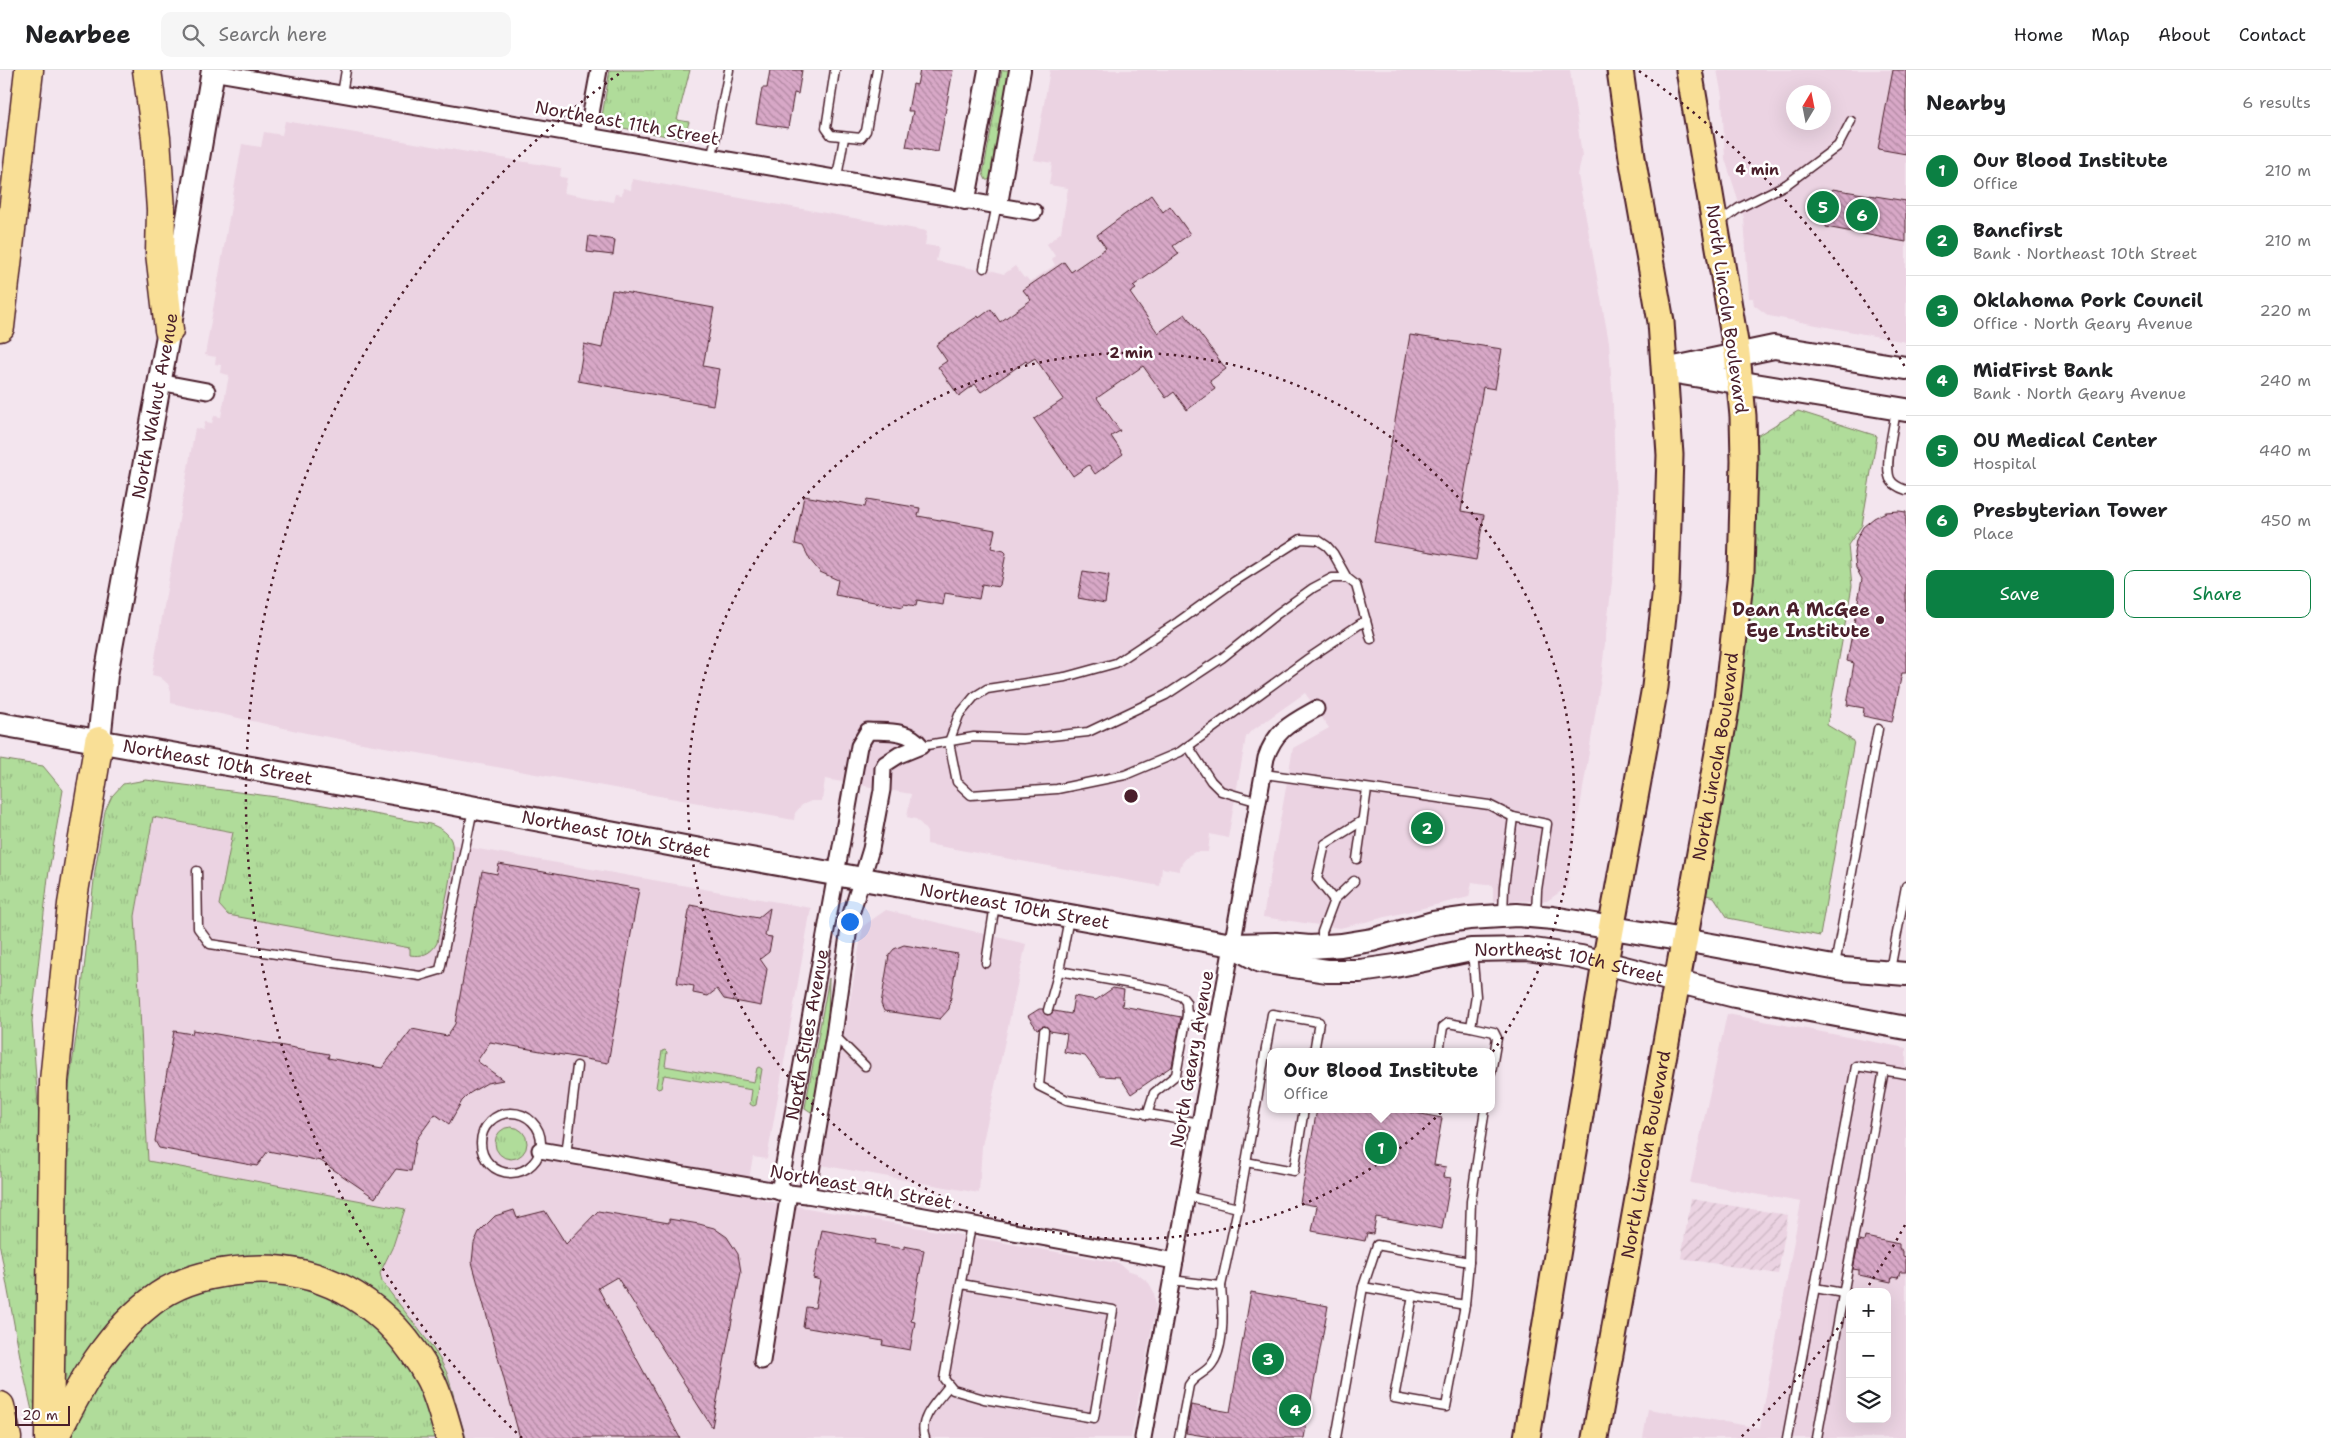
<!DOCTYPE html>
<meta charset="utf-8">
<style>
body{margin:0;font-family:"Shantell Sans",sans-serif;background:#f6f6f6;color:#202124}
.controls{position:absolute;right:15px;bottom:15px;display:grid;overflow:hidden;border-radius:10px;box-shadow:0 5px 20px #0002}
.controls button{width:45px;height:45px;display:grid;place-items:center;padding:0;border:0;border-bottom:1px solid #e0e0e0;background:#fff;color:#202124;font:25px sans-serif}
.compass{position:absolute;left:1786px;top:15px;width:45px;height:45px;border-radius:50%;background:#fff;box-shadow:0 5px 20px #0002;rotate:10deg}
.scale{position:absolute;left:15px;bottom:12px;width:55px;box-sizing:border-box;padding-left:5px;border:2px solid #4a1f2b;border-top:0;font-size:14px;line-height:18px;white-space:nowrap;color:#4a1f2b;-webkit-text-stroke:4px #fff;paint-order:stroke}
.you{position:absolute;left:849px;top:851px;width:18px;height:18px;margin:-12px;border:4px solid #fff;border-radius:50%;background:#1a73e8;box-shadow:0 0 0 8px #1a73e833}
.badge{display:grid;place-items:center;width:32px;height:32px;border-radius:50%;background:#0b8043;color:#fff;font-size:16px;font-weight:700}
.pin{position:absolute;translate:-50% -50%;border:2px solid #fff;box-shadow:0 1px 5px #0006}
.popup{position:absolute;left:1267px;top:978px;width:228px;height:65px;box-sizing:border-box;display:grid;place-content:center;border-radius:10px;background:#fff;filter:drop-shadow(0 1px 4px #0005);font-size:16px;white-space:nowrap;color:#757577}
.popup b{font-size:19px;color:#202124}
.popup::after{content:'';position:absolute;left:50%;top:100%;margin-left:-10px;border:10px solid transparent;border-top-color:#fff}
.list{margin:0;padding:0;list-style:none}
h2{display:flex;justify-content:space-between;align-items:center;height:65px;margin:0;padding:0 20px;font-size:21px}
h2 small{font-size:16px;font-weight:400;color:#757577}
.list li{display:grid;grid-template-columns:32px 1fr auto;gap:15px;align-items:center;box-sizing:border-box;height:70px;padding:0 20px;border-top:1px solid #e0e0e0}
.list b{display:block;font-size:19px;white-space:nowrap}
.list p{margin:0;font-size:16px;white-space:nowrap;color:#757577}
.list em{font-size:16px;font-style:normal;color:#757577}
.actions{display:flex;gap:10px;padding:15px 20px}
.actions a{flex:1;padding:11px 0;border:1px solid #0b8043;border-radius:10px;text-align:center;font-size:18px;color:#0b8043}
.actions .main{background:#0b8043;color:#fff}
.icon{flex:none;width:28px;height:28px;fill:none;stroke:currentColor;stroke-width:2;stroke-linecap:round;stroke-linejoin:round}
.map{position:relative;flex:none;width:1906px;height:1368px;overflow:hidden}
header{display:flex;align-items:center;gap:30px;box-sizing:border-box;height:70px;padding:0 25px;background:#fff;border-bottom:1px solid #e0e0e0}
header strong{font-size:24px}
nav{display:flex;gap:28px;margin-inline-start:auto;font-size:18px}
.search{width:350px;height:45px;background:#f6f6f6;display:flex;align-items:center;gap:12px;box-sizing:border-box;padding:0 18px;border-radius:10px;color:#757577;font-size:19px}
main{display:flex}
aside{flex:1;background:#fff}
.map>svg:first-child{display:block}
</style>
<header>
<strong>Nearbee</strong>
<div class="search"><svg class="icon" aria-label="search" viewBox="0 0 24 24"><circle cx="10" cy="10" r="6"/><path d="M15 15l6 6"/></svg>Search here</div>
<nav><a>Home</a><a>Map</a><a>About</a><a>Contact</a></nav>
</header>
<main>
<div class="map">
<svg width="1906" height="1368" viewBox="0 0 1906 1368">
<defs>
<pattern id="industrial-furrows" width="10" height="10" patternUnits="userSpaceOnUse" patternTransform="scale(1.25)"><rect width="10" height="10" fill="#ebd3e2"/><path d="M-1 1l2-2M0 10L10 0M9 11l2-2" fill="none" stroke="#cbb5c2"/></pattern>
<pattern id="grass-tufts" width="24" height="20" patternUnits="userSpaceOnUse" patternTransform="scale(1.25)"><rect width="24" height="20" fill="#b0dc9a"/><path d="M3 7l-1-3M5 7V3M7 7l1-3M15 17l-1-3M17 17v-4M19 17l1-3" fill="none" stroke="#99bc85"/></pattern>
<pattern id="building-back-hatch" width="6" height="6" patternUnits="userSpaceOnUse" patternTransform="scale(1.25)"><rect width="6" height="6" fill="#d8a8c7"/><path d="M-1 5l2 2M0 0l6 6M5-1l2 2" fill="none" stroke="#b188a2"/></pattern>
</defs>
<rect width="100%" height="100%" fill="#f3e5ee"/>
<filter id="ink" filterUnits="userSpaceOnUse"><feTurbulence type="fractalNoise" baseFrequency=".02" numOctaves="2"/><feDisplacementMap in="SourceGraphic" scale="10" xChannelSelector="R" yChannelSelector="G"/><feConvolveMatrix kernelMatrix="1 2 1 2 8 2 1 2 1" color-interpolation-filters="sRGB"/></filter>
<g filter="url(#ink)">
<!-- built -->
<g fill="#ebd3e2" fill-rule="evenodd">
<polygon points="1050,0 1570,0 1582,86 1578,105 1609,272 1613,335 1616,439 1613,503 1601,608 1567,817 1547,831 1493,831 1493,815 1472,812 1469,827 1340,858 1263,847 1293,678 1329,658 1305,623 1250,662 1246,667 1228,768 1210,764 1208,782 1195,782 1189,785 1182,793 1179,801 1162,798 1160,816 927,774 927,762 922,755 916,749 907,747 911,724 825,709 822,731 811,731 802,735 795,743 794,750 306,663 171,633 171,621 168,614 160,607 152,605 195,358 203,360 205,352 212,353 214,346 221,347 229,305 220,303 221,295 215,294 216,287 205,285 242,74 261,77 264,62 282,65 285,51 561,98 560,107 567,108 564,123 613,132 615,124 622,125 623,118 631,120 632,109 927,161 925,175 939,177 936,191 975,199 984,198 1004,204 1015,196 1024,208 1026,207 1030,212 1055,195 1052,189 1055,186 1047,174 1061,162 1068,118 1049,115 1052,93 1034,90"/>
<path d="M 1717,0 L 1906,0 L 1906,272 L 1769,246 L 1754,235 L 1753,228 L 1749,228 L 1744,148 L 1725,89 L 1722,26 ZM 1794,22 L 1824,22 L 1824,52 L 1794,52 Z"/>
<polygon points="153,747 443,803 450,774 811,838 767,1089 753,1087 748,1114 760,1119 762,1130 1119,1193 1127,1200 1136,1203 1149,1213 1154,1222 1156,1236 1131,1368 466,1368 447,1303 441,1291 430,1274 382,1212 380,1203 393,1176 404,1139 148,1091 135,846"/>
<polygon points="886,840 1026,874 982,1076 979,1123 821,1095 863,856"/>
<path d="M 1727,944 L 1906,978 L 1906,1368 L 1643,1368 L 1648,1339 L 1760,1358 L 1801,1132 L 1690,1113 ZM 1850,1222 L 1887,1222 L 1887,1349 L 1850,1349 Z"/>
</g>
<!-- industrial -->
<polygon fill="url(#industrial-furrows)" points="1691,1129 1788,1145 1778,1204 1681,1188"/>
<!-- grass -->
<g fill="url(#grass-tufts)" stroke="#7d7e62">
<polygon points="610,0 690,0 677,50 689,52 684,69 606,55 602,52 602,46"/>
<polygon points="1002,0 1010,0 991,108 988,110 986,110 983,104"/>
<path d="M 1798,341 L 1877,366 L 1862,455 L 1848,475 L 1852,516 L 1827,655 L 1854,671 L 1820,866 L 1728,848 L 1714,827 L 1706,825 C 1723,729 1741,634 1751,537 C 1757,481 1756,424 1755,367 Z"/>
<polygon points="0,689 43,696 63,720 48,807 32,951 43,1106 41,1353 35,1354 21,1292 0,1177"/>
<path d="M 146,710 L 284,728 L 430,754 C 438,757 447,761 451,770 C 458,787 440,852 437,873 C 431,884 422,887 410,885 L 410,878 L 228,845 L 219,835 L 233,762 L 153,747 L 135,846 L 148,1091 L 405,1139 L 393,1176 L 380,1203 L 382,1212 L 430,1274 L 441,1291 L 447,1303 L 466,1368 L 460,1368 L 389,1238 L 207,1195 L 69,1319 L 61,1316 L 62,1065 L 78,953 L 95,801 L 105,741 L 112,726 L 123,714 Z"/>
<polygon points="829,908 828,963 814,1040 811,1042 805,1038"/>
<polygon points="665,980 667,982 665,996 754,1012 757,998 759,997 762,999 756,1035 753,1036 750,1034 752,1020 664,1005 661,1018 658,1019 656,1017 662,981"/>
<circle cx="511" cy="1073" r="16"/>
<path d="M 244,1210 L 300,1215 L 345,1232 L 396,1275 L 426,1329 L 436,1368 L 71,1368 C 85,1318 134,1250 181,1227 C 199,1218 224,1215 244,1210 Z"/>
</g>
<!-- building -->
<g fill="url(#building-back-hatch)" stroke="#4a1f2b">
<polygon points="770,0 802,0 798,24 794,23 788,58 756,53 762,18 767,18"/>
<polygon points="920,0 953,0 938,82 906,77 913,41 908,41 913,14 917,15"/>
<polygon points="1893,0 1906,0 1906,84 1878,79"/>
<polygon points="1832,119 1906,131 1906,172 1826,157 1827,147 1807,143 1811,127 1832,132"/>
<polygon points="1151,125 1163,142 1170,136 1190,164 1173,176 1179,184 1133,216 1136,219 1130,223 1158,263 1185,244 1226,299 1210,311 1215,319 1187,340 1174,322 1166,328 1143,296 1097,328 1120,361 1111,366 1123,384 1095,404 1089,395 1073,406 1034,349 1064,329 1035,288 1027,293 1026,291 981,322 975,314 959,326 938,297 947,291 936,275 978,246 979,248 991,239 1000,252 1031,230 1023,220 1064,192 1071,202 1106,178 1097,165"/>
<polygon points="589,166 615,170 613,185 587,182"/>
<polygon points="612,220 714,238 703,296 719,299 713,335 578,311 584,274 602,278"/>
<polygon points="1410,265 1502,279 1495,319 1483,317 1461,441 1484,445 1476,490 1374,472"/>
<polygon points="804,426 865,437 867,429 920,438 918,446 995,460 991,478 1004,481 1006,483 1000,515 998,517 982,514 979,529 945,523 943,535 917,530 916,536 904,534 903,537 835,525 838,510 820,502 810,490 803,476 795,474"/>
<polygon points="1899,441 1906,442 1906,603 1902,603 1892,652 1863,646 1864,638 1847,635 1854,593 1847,591 1862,509 1856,498 1854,483 1856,470 1863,457 1874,448 1886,442"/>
<polygon points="1083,501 1109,505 1105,533 1078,528"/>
<polygon points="499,794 639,819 608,993 490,972 477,991 503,1010 487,1013 470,1023 462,1031 449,1054 435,1044 416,1070 411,1101 396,1099 375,1128 321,1091 268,1081 257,1096 159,1078 155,1071 174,961 192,964 193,960 222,965 329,984 328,988 382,998 412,959 447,966 455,954 482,801 497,804"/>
<polygon points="690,835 758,848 770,838 765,866 772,867 769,882 760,889 767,899 761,936 724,929 717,919 708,926 693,923 694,916 677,913"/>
<polygon points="904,875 958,884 949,939 940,949 884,941 881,934 889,885 894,879"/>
<polygon points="1113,918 1124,920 1122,936 1181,947 1172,996 1131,1024 1120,1007 1100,1006 1085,986 1064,982 1067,964 1050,961 1045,956 1037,959 1028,946 1039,939 1043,939 1047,945 1054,941 1071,944 1074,926 1096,930"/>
<polygon points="1317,1039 1395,1039 1442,1048 1434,1095 1446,1097 1444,1107 1451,1108 1442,1159 1376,1147 1373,1164 1367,1163 1365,1171 1312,1161 1317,1136 1300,1133"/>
<polygon points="514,1140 517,1148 545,1141 566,1174 598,1141 669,1153 669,1149 699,1154 714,1158 727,1167 738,1184 741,1202 712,1357 617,1207 598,1218 680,1368 520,1368 472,1192 474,1173 479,1162 495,1146"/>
<polygon points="822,1160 876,1170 875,1174 904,1179 904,1176 924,1180 911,1251 915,1252 910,1280 882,1275 883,1271 803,1257 806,1237 815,1238 820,1210 813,1208"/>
<polygon points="1865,1167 1899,1174 1899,1178 1903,1181 1903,1186 1906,1187 1906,1202 1900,1202 1898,1208 1892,1207 1891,1212 1859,1205 1859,1200 1853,1199 1859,1171 1864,1172"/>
<polygon points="1251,1222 1328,1236 1304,1368 1217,1368 1186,1363 1191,1335 1230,1342"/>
</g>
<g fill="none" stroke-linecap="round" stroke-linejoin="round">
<defs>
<g id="service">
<polyline points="835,0 826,58 831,65 861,68 866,61 877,0"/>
<polyline points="342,24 346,0"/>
<polyline points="712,86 729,0"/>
<polyline points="837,107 844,68"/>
<polyline points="1720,152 1739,138 1787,114 1838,76 1851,51"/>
<polyline points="984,198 997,134"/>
<path d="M 1896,340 C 1894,356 1884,395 1890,409 C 1893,415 1900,418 1906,420"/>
<polyline points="1347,508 1333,483 1327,476 1318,470 1301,469 1235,511 1178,552 1116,593 1065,607 987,619 974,627 959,645 949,672 957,712 971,725 1057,719 1125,705 1180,682 1309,588 1366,550"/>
<polyline points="921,676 974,667 1023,669 1088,662 1166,625 1222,588 1277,544 1313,518 1332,508 1347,508 1356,515 1371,569"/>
<polyline points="1188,676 1211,711 1221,721 1259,732"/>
<polyline points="1264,704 1489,735 1513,747 1547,754 1537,820 1536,845"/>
<polyline points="1357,789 1367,719"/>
<polyline points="197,801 198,858 210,874 420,906 440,900 473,739"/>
<polyline points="1334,830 1317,809 1325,774 1362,751"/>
<polyline points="1503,845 1504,817 1513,747"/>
<polyline points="1322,874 1322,862 1334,830 1354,811"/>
<polyline points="1472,881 1476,926 1471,957 1494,962 1497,968 1491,1003"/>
<polyline points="986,893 995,834"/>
<polyline points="1835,895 1878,659"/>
<polyline points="1890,900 1906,816"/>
<polyline points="1059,901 1165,920 1182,927 1186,932 1187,945 1176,1005 1154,1023 1147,1045"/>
<polyline points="1048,940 1059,901 1069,848"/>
<polyline points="1187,945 1218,951"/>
<polyline points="1044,961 1039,1016 1067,1030 1200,1053"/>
<polyline points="834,965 865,996"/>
<polyline points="1439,982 1443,957 1448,953 1471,957"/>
<circle cx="511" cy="1073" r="30"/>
<polyline points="566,1085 577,996"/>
<polyline points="1246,1092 1294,1101 1304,1039"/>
<polyline points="1238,1138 1272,944 1319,952 1314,982"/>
<polyline points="1171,1210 1221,1216 1238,1138 1187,1126"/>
<polyline points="961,1214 1113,1240 1094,1348 984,1329 953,1320 944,1309 971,1155"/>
<polyline points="1363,1217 1377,1175 1469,1192"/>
<polyline points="1815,1218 1843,1223"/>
<polyline points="1413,1225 1394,1328 1446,1337 1465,1235"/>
<path d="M 925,1368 C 917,1349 939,1329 949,1316"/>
<path d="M 1179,1368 L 1189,1315 C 1195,1305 1206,1303 1212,1294 C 1225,1277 1223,1237 1221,1216"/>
<polyline points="1336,1368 1363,1217 1465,1235 1469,1192 1471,1131 1485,1039"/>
<polyline points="1787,1368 1856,996 1906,1004"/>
<polyline points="1817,1368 1884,1000"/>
</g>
<g id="minor">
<polyline points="212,2 1034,142"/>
<polyline points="587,65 599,0"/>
<polyline points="159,312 207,321"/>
<polyline points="540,1080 789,1123 807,1125 1175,1191"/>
<path id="s1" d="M 779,1122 L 859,676 L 868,661 C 888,662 908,659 921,676 L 899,685 L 885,694 L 883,698 L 882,720 L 871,779 L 851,844 L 834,965 L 807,1125"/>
<polyline points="762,1291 789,1123"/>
<path d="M 1143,1368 L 1266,688 C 1275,660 1291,653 1316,639"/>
</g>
<g id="tertiary">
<polyline points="965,129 989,0"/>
<polyline points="997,134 1020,0"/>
</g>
<g id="secondary">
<polyline points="1665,300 1774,277 1906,298"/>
<polyline points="1676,302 1906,340"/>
<path id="s2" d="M 0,654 L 444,732 L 706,781 L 1232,875 L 1276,874 L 1310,877 L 1341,875 L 1372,870 L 1433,853 L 1469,848 L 1517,845 L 1553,848 L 1684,870 L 1844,899 L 1906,904"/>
<path id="s3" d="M 99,671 L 106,605 L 169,260 L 213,0"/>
<path id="s4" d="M 1233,876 L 1260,891 L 1327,901 L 1360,901 L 1395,896 L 1471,880 L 1527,879 L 1581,887 L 1735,926 L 1906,958"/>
</g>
<g id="primary">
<polyline points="1527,1368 1605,893 1655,617 1666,518 1670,385 1661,252 1632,87 1620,0"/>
<path id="s5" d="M 1595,1368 L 1726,638 L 1741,503 L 1744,391 L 1743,346 L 1737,284 L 1689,0"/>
</g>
<g id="motorway">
<polyline points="147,0 156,68 161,140 160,183 169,260"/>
<polyline points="0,257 29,0"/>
<polyline points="0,1336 7,1368"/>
<polyline points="49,1368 54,1011 72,834 99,671"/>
<path d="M 54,1368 C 80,1315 109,1261 159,1226 C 185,1208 217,1202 248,1200 C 328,1195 392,1238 429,1307 C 439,1325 444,1348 450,1368"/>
</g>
</defs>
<!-- service casing -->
<use href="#service" stroke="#4a1f2b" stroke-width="11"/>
<!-- minor casing -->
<use href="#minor" stroke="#4a1f2b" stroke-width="19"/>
<!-- tertiary casing -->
<use href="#tertiary" stroke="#4a1f2b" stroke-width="24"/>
<!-- secondary casing -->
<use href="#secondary" stroke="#4a1f2b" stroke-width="26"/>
<!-- primary casing -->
<use href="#primary" stroke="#4a1f2b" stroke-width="29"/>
<!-- motorway casing -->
<use href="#motorway" stroke="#4a1f2b" stroke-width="31"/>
<!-- service -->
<use href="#service" stroke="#fff" stroke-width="8"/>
<!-- minor -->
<use href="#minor" stroke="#fff" stroke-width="15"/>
<!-- tertiary -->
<use href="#tertiary" stroke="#fff" stroke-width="20"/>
<!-- secondary -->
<use href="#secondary" stroke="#fff" stroke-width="22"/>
<!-- primary -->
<use href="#primary" stroke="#f9df96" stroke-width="25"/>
<!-- motorway -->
<use href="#motorway" stroke="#f9df96" stroke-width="28"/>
</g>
</g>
<!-- distance rings -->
<g fill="none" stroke="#4a1f2b" stroke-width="2.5" stroke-dasharray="2.5 5">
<circle cx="1131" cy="726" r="443"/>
<path d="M1905 1155A885 885 0 0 1 1865 1221M1847 1246A885 885 0 0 1 1740 1368M522 1368A885 885 0 0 1 623 1M1639 1A885 885 0 0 1 1905 297"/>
</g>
<!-- markers -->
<circle fill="#4a1f2b" stroke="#fff" stroke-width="2" cx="1880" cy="550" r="5"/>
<g text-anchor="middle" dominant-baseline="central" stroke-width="5" stroke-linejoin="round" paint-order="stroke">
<!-- street labels -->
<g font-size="18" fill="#4a1f2b" stroke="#fff">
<text transform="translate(627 53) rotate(10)">Northeast 11th Street</text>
<text transform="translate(1727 239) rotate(82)">North Lincoln Boulevard</text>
<text stroke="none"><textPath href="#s3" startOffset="340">North Walnut Avenue</textPath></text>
<text stroke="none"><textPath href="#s5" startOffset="692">North Lincoln Boulevard</textPath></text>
<text stroke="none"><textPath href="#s2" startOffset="221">Northeast 10th Street</textPath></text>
<text stroke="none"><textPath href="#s2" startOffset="626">Northeast 10th Street</textPath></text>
<text stroke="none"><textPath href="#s2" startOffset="1031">Northeast 10th Street</textPath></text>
<text stroke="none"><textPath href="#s4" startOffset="344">Northeast 10th Street</textPath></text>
<text stroke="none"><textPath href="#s1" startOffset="160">North Stiles Avenue</textPath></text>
<text transform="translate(1192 989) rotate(-80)">North Geary Avenue</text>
<text stroke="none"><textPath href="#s5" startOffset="288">North Lincoln Boulevard</textPath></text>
<text transform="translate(861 1117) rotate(10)">Northeast 9th Street</text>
</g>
<!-- poi labels -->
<g font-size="18" font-weight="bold" fill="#4a1f2b" stroke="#fff" text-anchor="end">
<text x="1870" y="540">Dean A McGee<tspan x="1870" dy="21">Eye Institute</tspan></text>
</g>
</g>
<circle cx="1131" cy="726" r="8" fill="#4a1f2b" stroke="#fff" stroke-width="2.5"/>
<g font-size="15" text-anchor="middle" font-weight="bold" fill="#4a1f2b" stroke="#fff" stroke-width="5" stroke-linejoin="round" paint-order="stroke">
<text x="1757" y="105">4 min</text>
<text x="1131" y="288">2 min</text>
</g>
</svg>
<div class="controls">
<button>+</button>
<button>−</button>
<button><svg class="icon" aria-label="layers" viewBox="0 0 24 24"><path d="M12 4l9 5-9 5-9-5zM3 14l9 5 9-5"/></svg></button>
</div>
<svg class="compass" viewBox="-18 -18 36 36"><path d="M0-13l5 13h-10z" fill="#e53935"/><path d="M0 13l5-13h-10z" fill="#757577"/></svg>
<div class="scale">20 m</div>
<div class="you"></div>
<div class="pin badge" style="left:1381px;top:1078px">1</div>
<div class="popup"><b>Our Blood Institute</b>Office</div>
<div class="pin badge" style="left:1427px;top:758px">2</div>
<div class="pin badge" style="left:1268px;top:1289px">3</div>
<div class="pin badge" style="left:1295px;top:1340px">4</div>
<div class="pin badge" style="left:1823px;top:137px">5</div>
<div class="pin badge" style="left:1862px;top:145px">6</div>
</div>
<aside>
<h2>Nearby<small>6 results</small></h2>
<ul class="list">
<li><span class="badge">1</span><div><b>Our Blood Institute</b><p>Office</p></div><em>210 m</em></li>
<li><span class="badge">2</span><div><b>Bancfirst</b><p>Bank · Northeast 10th Street</p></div><em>210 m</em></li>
<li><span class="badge">3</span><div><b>Oklahoma Pork Council</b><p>Office · North Geary Avenue</p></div><em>220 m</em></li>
<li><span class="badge">4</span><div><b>MidFirst Bank</b><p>Bank · North Geary Avenue</p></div><em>240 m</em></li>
<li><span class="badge">5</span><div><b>OU Medical Center</b><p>Hospital</p></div><em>440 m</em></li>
<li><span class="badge">6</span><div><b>Presbyterian Tower</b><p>Place</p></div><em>450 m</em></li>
</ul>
<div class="actions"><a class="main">Save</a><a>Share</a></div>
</aside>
</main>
